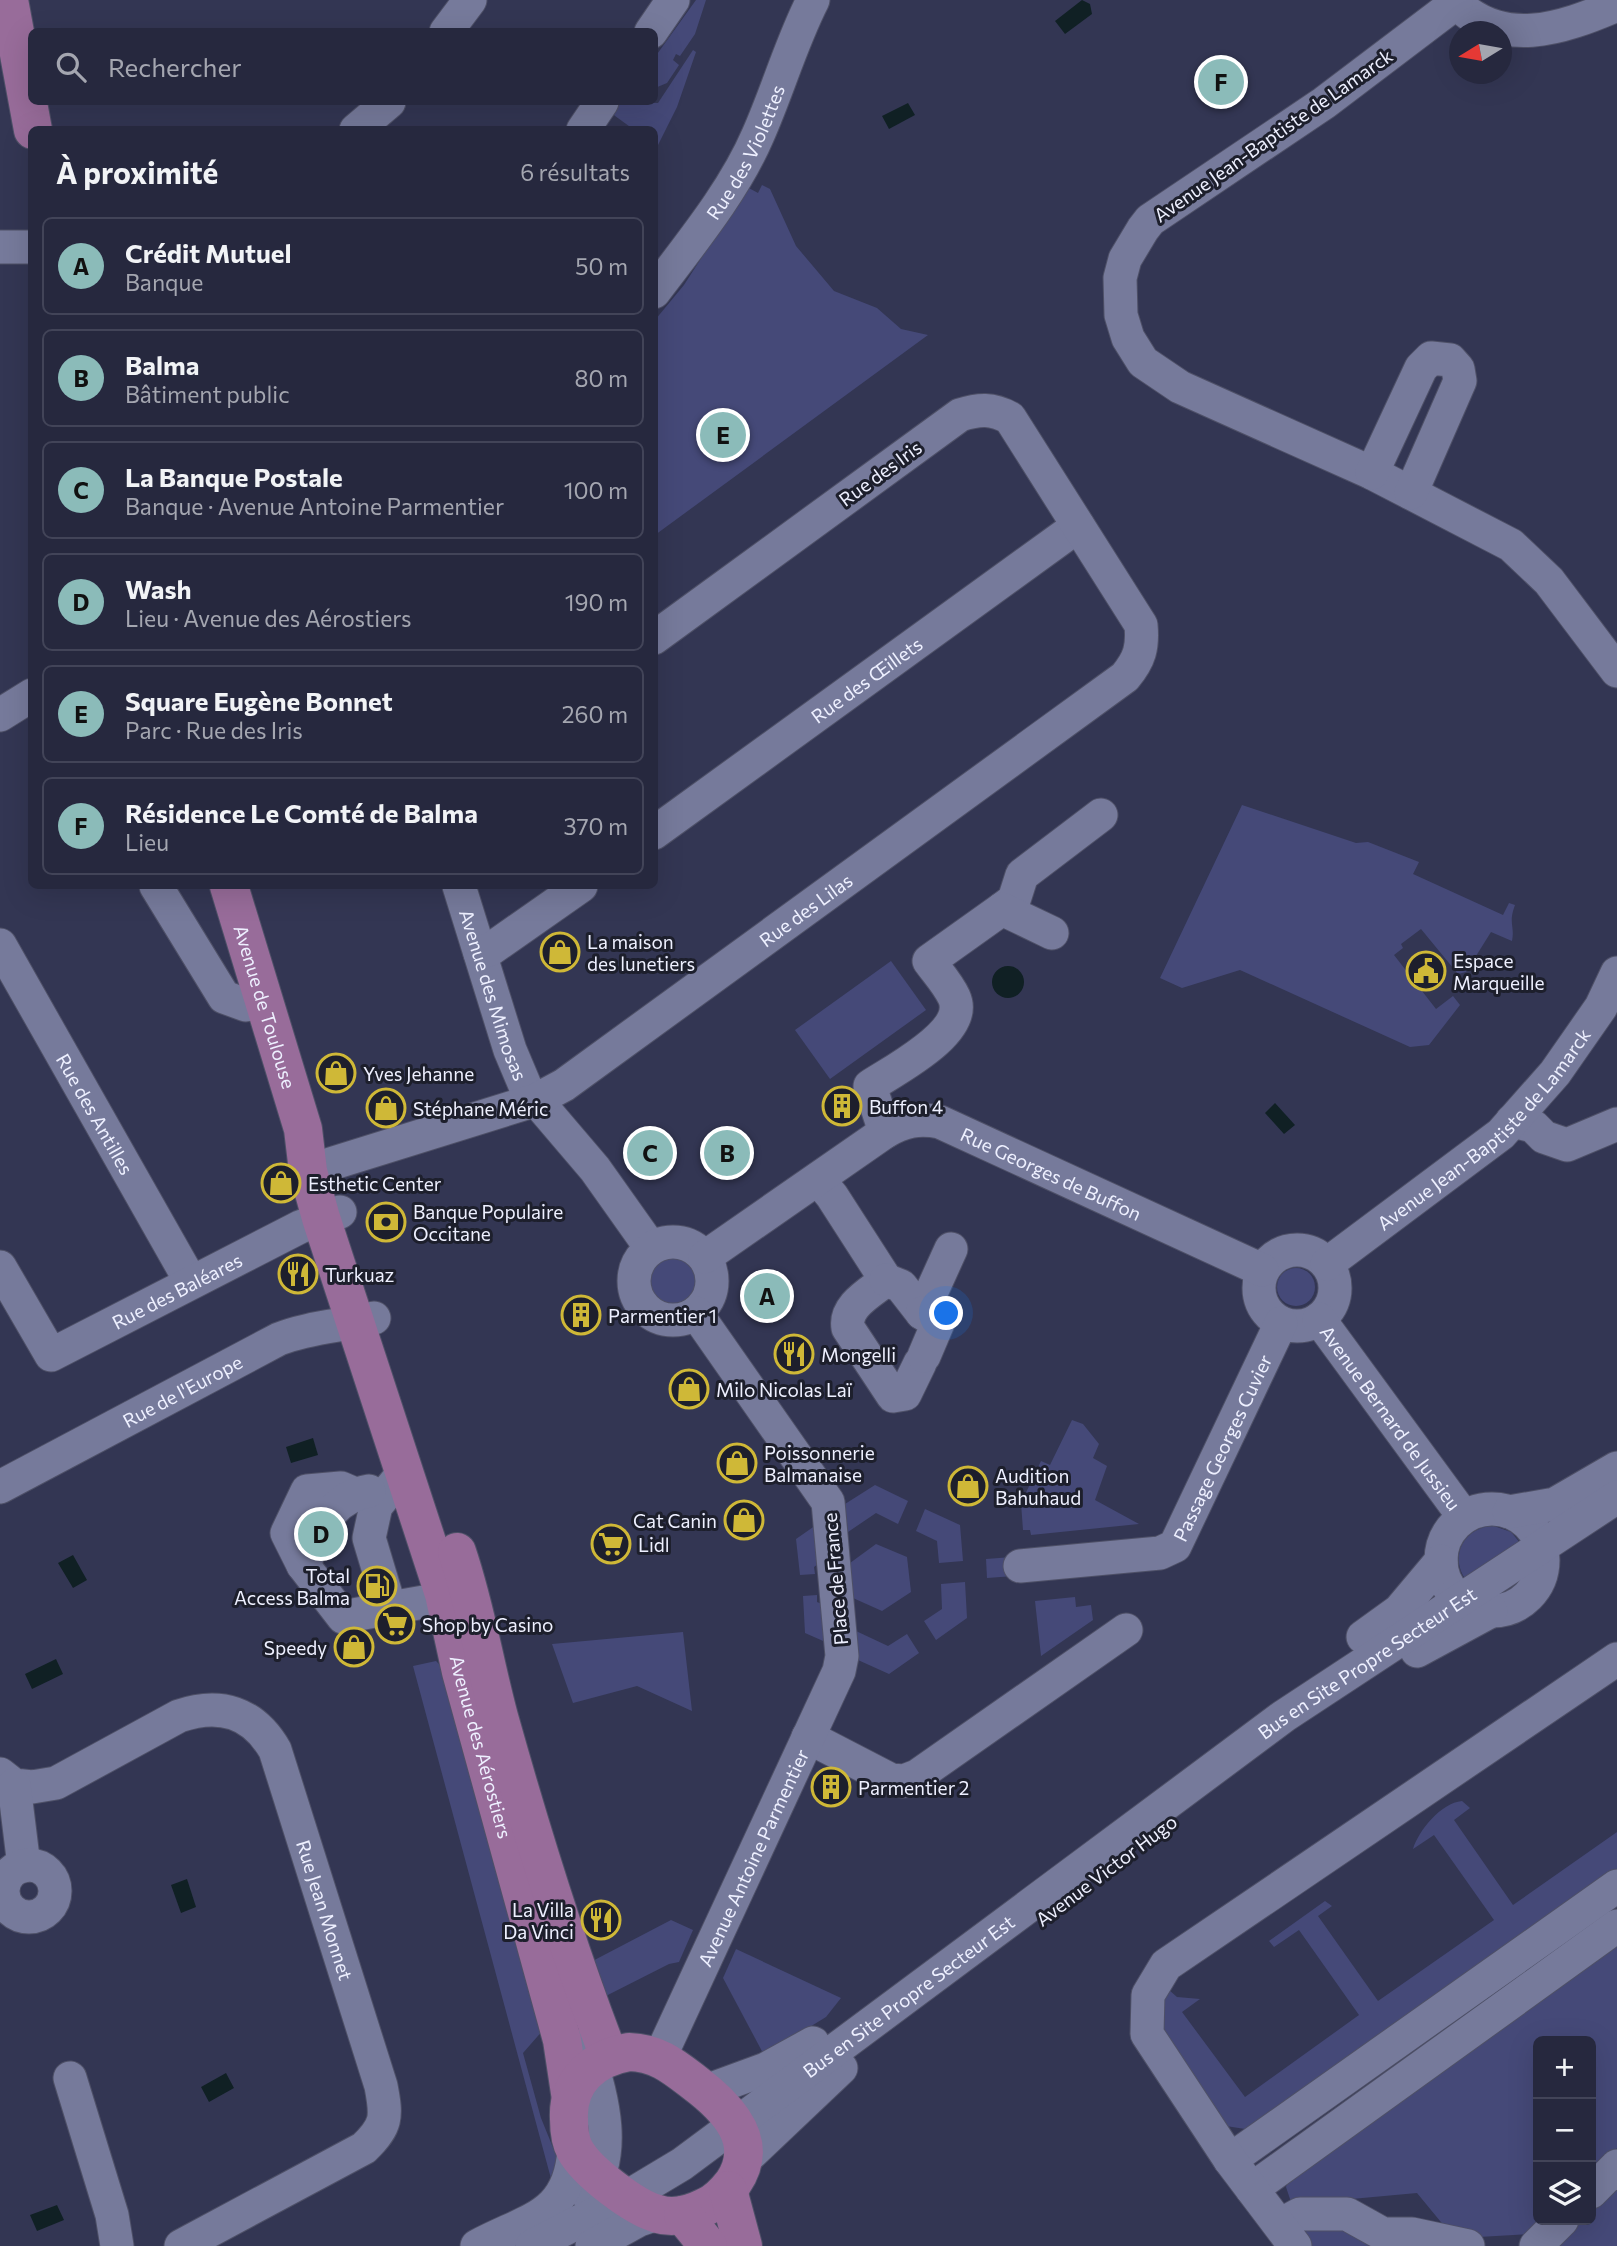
<!DOCTYPE html>
<html lang="fr">
<meta charset="utf-8">
<style>
body{margin:0;font-family:Commissioner,sans-serif;background:#323449;color:#f1f3f6}
.controls{position:absolute;right:21px;bottom:21px;display:grid;overflow:hidden;border-radius:10px;box-shadow:0 7px 28px #0002}
.controls button{width:63px;height:63px;display:grid;place-items:center;padding:0;border:0;border-bottom:2px solid #424458;background:#26283e;color:#f1f3f6;font:35px sans-serif}
.compass{position:absolute;left:1449px;top:21px;width:63px;height:63px;border-radius:50%;background:#26283e;box-shadow:0 7px 28px #0002;rotate:259deg}
.you{position:absolute;left:947px;top:1314px;width:24px;height:24px;margin:-18px;border:5px solid #fff;border-radius:50%;background:#1a73e8;box-shadow:0 0 0 10px #1a73e833}
.badge{display:grid;place-items:center;width:46px;height:46px;border-radius:50%;background:#8bbbb9;color:#111;font-size:23px;font-weight:700}
.pin{position:absolute;translate:-50% -50%;border:4px solid #fff;box-shadow:0 2px 7px #0006}
.list{margin:0;padding:0;list-style:none}
h2{display:flex;justify-content:space-between;align-items:center;height:91px;margin:0;padding:0 28px;font-size:30px}
h2 small{font-size:23px;font-weight:400;color:#a4a6b0}
.list li{display:grid;grid-template-columns:46px 1fr auto;gap:21px;align-items:center;box-sizing:border-box;height:98px;margin:0 14px 14px;padding:0 14px;border:2px solid #424458;border-radius:10px}
.list b{display:block;font-size:26px;white-space:nowrap}
.list p{margin:0;font-size:23px;white-space:nowrap;color:#a4a6b0}
.list em{font-size:23px;font-style:normal;color:#a4a6b0}
.icon{flex:none;width:38px;height:38px;fill:none;stroke:currentColor;stroke-width:2;stroke-linecap:round;stroke-linejoin:round}
.map{position:relative;flex:none;width:1617px;height:2246px;overflow:hidden}
.search{position:absolute;background:#26283e;box-shadow:0 7px 28px #0002;left:28px;top:28px;width:630px;height:77px;display:flex;align-items:center;gap:18px;box-sizing:border-box;padding:0 24px;border-radius:10px;color:#a4a6b0;font-size:26px}
.panel{position:absolute;background:#26283e;box-shadow:0 7px 28px #0002;left:28px;top:126px;width:630px;height:763px;border-radius:10px}
.map>svg:first-child{display:block}
</style>
<div class="map">
<svg width="1617" height="2246" viewBox="0 0 1617 2246">
<rect width="100%" height="100%" fill="#333653"/>
<!-- green -->
<g fill="#454978">
<polygon points="696,0 706,0 695,34 680,56 676,54 673,60 679,65 667,83 655,88 655,57"/>
<polygon points="693,50 696,52 677,107 657,147 654,130 633,129 611,113 621,102 658,103"/>
<polygon points="762,185 770,189 796,246 834,291 877,308 901,329 928,335 655,535 655,320 684,285 747,187 758,193"/>
<path d="M 1242,805 L 1356,843 L 1368,842 L 1419,862 L 1413,874 L 1503,915 L 1509,903 L 1515,905 C 1508,924 1515,925 1512,941 L 1491,932 L 1466,972 L 1458,974 L 1421,929 L 1401,944 L 1403,948 L 1394,955 L 1436,1009 L 1453,996 L 1460,1005 L 1429,1045 L 1410,1047 L 1240,970 L 1182,988 L 1160,978 Z"/>
<polygon points="891,961 926,1010 830,1079 795,1030"/>
<circle cx="673" cy="1281" r="28"/>
<circle cx="1296" cy="1287" r="19"/>
<polygon points="1072,1420 1083,1424 1099,1444 1093,1458 1107,1466 1095,1500 1139,1524 1031,1535 1030,1530 1023,1530 1021,1503 1041,1461 1050,1465"/>
<polygon points="875,1485 908,1501 898,1524 876,1513 848,1532 845,1504"/>
<polygon points="925,1509 960,1525 963,1561 939,1563 937,1541 916,1531"/>
<polygon points="819,1523 822,1561 814,1567 815,1574 800,1575 796,1539"/>
<path d="M 1494,1526 L 1511,1532 L 1521,1544 L 1466,1580 C 1448,1556 1465,1526 1494,1526 Z"/>
<polygon points="876,1544 907,1557 911,1592 882,1611 853,1598 850,1563"/>
<polygon points="1012,1557 1014,1576 987,1578 986,1559"/>
<polygon points="965,1582 967,1618 936,1640 924,1621 942,1609 941,1584"/>
<polygon points="817,1595 817,1602 827,1606 830,1644 805,1633 803,1596"/>
<polygon points="1075,1597 1076,1607 1091,1605 1093,1620 1041,1656 1035,1601"/>
<polygon points="856,1631 888,1646 907,1634 919,1653 889,1674 858,1660"/>
<polygon points="683,1632 692,1711 637,1686 573,1703 552,1644"/>
<polygon points="436,1661 447,1672 544,2029 523,2053 541,2118 556,2155 558,2166 553,2186 413,1666"/>
<path d="M 1462,1801 L 1470,1808 L 1454,1820 L 1513,1905 L 1617,1832 L 1617,1872 L 1245,2129 L 1226,2126 L 1159,2033 L 1161,1994 L 1169,1990 L 1177,1997 L 1200,1999 L 1182,2012 L 1245,2097 L 1359,2015 L 1299,1930 L 1274,1947 L 1269,1941 L 1325,1901 L 1332,1906 L 1318,1916 L 1378,2001 L 1494,1920 L 1434,1835 L 1413,1849 C 1419,1830 1441,1803 1462,1801 Z"/>
<polygon points="671,1920 693,1930 679,1962 669,1964 596,2001 583,1966"/>
<polygon points="1617,1942 1617,2148 1591,2174 1591,2041 1538,2041 1538,2220 1544,2220 1530,2234 1479,2237 1445,2227 1417,2193 1297,2204 1291,2202 1286,2187 1291,2174"/>
<polygon points="736,1949 841,1998 826,2017 764,2055 723,1978"/>
<polygon points="1617,2185 1617,2246 1555,2246 1581,2220 1591,2220 1591,2210"/>
<polygon points="1307,2225 1341,2227 1371,2246 1305,2246 1301,2234"/>
</g>
<!-- water -->
<g fill="#102024">
<polygon points="1082,0 1090,4 1092,14 1065,34 1055,21"/>
<polygon points="908,103 915,115 889,129 882,116"/>
<circle cx="1008" cy="982" r="16"/>
<polygon points="1275,1103 1295,1125 1284,1134 1265,1113"/>
<polygon points="313,1438 318,1455 291,1463 286,1447"/>
<polygon points="73,1555 87,1580 73,1588 58,1563"/>
<polygon points="56,1659 63,1674 32,1689 25,1674"/>
<polygon points="187,1879 196,1907 181,1913 171,1885"/>
<polygon points="226,2073 234,2088 209,2102 201,2087"/>
<polygon points="57,2205 64,2220 37,2231 30,2215"/>
</g>
<g fill="none" stroke-linecap="round" stroke-linejoin="round">
<defs>
<g id="minor">
<path d="M 1453,0 C 1501,50 1561,29 1617,5"/>
<polyline points="1456,3 1324,103 1150,220 1143,229 1125,259 1120,278 1121,315 1128,338 1143,362 1180,387 1372,473 1511,545 1549,581 1617,671"/>
<polyline points="446,32 470,0"/>
<polyline points="651,32 673,0"/>
<polyline points="356,130 389,102"/>
<polyline points="583,130 602,102"/>
<polyline points="0,247 32,247"/>
<path id="s1" d="M 654,292 C 691,243 734,191 758,135 C 778,90 791,43 813,0"/>
<polyline points="1372,473 1421,368 1431,358 1450,360 1458,369 1460,381 1411,493"/>
<polyline points="0,715 32,695"/>
<path id="s2" d="M 654,833 L 1078,526"/>
<polyline points="156,886 224,997 246,1005 264,1001"/>
<path id="s3" d="M 459,886 L 510,1050 L 526,1088 L 595,1169 L 651,1248"/>
<polyline points="1002,909 1014,900 1022,875 1101,815"/>
<path id="s4" d="M 0,945 L 191,1282"/>
<polyline points="480,953 491,949 581,886"/>
<polyline points="1512,1121 1533,1126 1544,1137 1567,1145 1617,1124"/>
<path d="M 885,1132 L 870,1086 C 894,1070 970,1032 954,997 C 948,984 937,972 929,961 L 1002,909 L 1052,933"/>
<path id="s5" d="M 308,1171 L 536,1100 L 564,1085 L 1125,677 C 1140,659 1143,647 1141,625 L 1010,418 C 992,408 979,409 960,415 L 654,638"/>
<path d="M 818,1179 L 832,1196 L 886,1280 C 870,1293 844,1306 848,1328 L 893,1396 L 905,1394 L 920,1363"/>
<circle cx="673" cy="1281" r="39"/>
<circle cx="1297" cy="1288" r="38"/>
<path id="s6" d="M 705,1257 L 885,1132 C 904,1121 918,1118 940,1122 L 1262,1270"/>
<path id="s7" d="M 1327,1264 L 1501,1134 L 1555,1073 L 1601,1007 L 1617,973"/>
<path id="s8" d="M 0,1267 L 51,1355 L 300,1227 L 340,1212"/>
<polyline points="886,1280 901,1286 922,1313 951,1249"/>
<polyline points="922,1313 938,1323 924,1356"/>
<path id="s9" d="M 1319,1319 L 1464,1517"/>
<polyline points="405,1471 376,1506 369,1538 390,1608 424,1602 448,1611"/>
<path id="s10" d="M 0,1487 L 279,1339 C 309,1327 342,1326 374,1318"/>
<polyline points="355,1494 341,1488 307,1491 287,1533 303,1565 343,1617 390,1608"/>
<circle cx="1492" cy="1560" r="51"/>
<polyline points="1509,1512 1555,1504 1617,1468"/>
<path d="M 303,1565 C 320,1532 328,1498 369,1491"/>
<path id="s11" d="M 1020,1566 L 1160,1553 L 1175,1546 L 1281,1323"/>
<polyline points="1363,1637 1399,1611 1441,1561"/>
<polyline points="1417,1651 1491,1611"/>
<polyline points="808,1737 891,1780 904,1781 917,1776 1126,1630"/>
<path id="s12" d="M 0,1774 L 14,1785 L 32,1787 L 56,1783 L 179,1716 C 220,1702 253,1712 275,1750 L 381,2086 C 387,2117 387,2126 364,2148 L 181,2246"/>
<polyline points="14,1785 24,1866"/>
<circle cx="29" cy="1891" r="26"/>
<path d="M 586,2044 C 601,2096 619,2148 589,2197"/>
<path id="s13" d="M 660,2057 L 839,1671 L 842,1656 L 828,1502 L 696,1313"/>
<polyline points="70,2078 112,2215 117,2246"/>
<polyline points="706,2091 766,2069 813,2043"/>
<polyline points="744,2160 841,2068"/>
<polyline points="1230,2160 1617,1886"/>
<polyline points="1252,2189 1617,1926"/>
<polyline points="1591,2192 1617,2166"/>
<polyline points="1280,2225 1300,2214 1347,2214 1383,2234 1412,2234 1468,2246"/>
<path d="M 477,2246 C 529,2218 569,2217 574,2150"/>
<path id="s14" d="M 532,2246 L 627,2197 L 682,2164 L 1284,1716 L 1617,1497"/>
<polyline points="592,2246 639,2220 657,2214"/>
<polyline points="1295,2246 1230,2160 1147,2034 1148,1995 1166,1965 1617,1659"/>
<polyline points="1536,2246 1562,2220"/>
</g>
<g id="major">
<polyline points="9,0 33,130"/>
<path id="s15" d="M 229,886 L 303,1129 L 308,1171 L 321,1218 L 444,1594 L 461,1672 L 562,2040 L 570,2093"/>
<path d="M 457,1552 C 476,1608 484,1661 499,1717 C 531,1831 566,1945 609,2056"/>
<path d="M 629,2052 C 658,2053 673,2066 695,2083 C 727,2107 761,2142 733,2183 C 726,2192 715,2203 705,2207 C 691,2214 674,2219 658,2214 C 635,2208 587,2172 575,2150 C 570,2141 569,2129 569,2119 C 567,2081 594,2058 629,2052 Z"/>
<polyline points="728,2190 743,2246"/>
<polyline points="683,2215 708,2246"/>
</g>
</defs>
<!-- minor casing -->
<use href="#minor" stroke="#4e5067" stroke-width="35"/>
<!-- major casing -->
<use href="#major" stroke="#4e5067" stroke-width="40"/>
<!-- minor -->
<use href="#minor" stroke="#767a9b" stroke-width="33"/>
<!-- major -->
<use href="#major" stroke="#986c9a" stroke-width="38"/>
</g>
<!-- icons -->
<defs>
<symbol id="shop-ring" viewBox="-11 -11 22 22"><circle r="9.5" fill="#1d1f2c" stroke="#cfb837" stroke-width="1.5"/><path d="M-5-2.5h2.3a2.7 3.5 0 0 1 5.4 0H5L5.5 6h-11ZM-1.5-2.5h3a1.5 2.3 0 0 0-3 0Z" fill="#cfb837"/></symbol>
<symbol id="civic-ring" viewBox="-11 -11 22 22"><circle r="9.5" fill="#1d1f2c" stroke="#cfb837" stroke-width="1.5"/><path d="M-.6-6.5H3V-4.5H.6V-3L4-1V1h2V6H-6V1h2V-1L-.6-3ZM-1.2 2.5V6h2.4V2.5Z" fill="#cfb837"/></symbol>
<symbol id="building-ring" viewBox="-11 -11 22 22"><circle r="9.5" fill="#1d1f2c" stroke="#cfb837" stroke-width="1.5"/><path d="M-4-6H4V6H1V3H-1V6H-4ZM-2.5-4.3h1.7v1.8h-1.7ZM.8-4.3h1.7v1.8H.8ZM-2.5-1h1.7V.8h-1.7ZM.8-1h1.7V.8H.8Z" fill="#cfb837"/></symbol>
<symbol id="bank-ring" viewBox="-11 -11 22 22"><circle r="9.5" fill="#1d1f2c" stroke="#cfb837" stroke-width="1.5"/><path d="M-6-4H6V4H-6ZM0-2.3a2.3 2.3 0 1 0 0 4.6a2.3 2.3 0 1 0 0-4.6Z" fill="#cfb837"/></symbol>
<symbol id="restaurant-ring" viewBox="-11 -11 22 22"><circle r="9.5" fill="#1d1f2c" stroke="#cfb837" stroke-width="1.5"/><path d="M-5-6h1v4h1v-4h1v4h1v-4h1v5L-1.5 .5V6h-2V.5L-5-1ZM5-6V6H3V1.5H1.5Q1.5-4 5-6Z" fill="#cfb837"/></symbol>
<symbol id="supermarket-ring" viewBox="-11 -11 22 22"><circle r="9.5" fill="#1d1f2c" stroke="#cfb837" stroke-width="1.5"/><path d="M-6-5.5h2.5l.6 2H6L4.5 2H-2.5L-4.4-4H-6ZM-1.5 3.2a1.3 1.3 0 1 0 .1 0ZM3 3.2a1.3 1.3 0 1 0 .1 0Z" fill="#cfb837"/></symbol>
<symbol id="fuel-ring" viewBox="-11 -11 22 22"><circle r="9.5" fill="#1d1f2c" stroke="#cfb837" stroke-width="1.5"/><path d="M-5.5-6h7V0h2V4h1.3V-2.5L3-4.5l.8-.8L6-3V5H2.5V1h-1V6h-7ZM-4.2-4.7v3.2H.2V-4.7Z" fill="#cfb837"/></symbol>
</defs>
<g fill-rule="evenodd">
<use href="#shop-ring" x="538" y="930" width="44" height="44"/>
<use href="#civic-ring" x="1404" y="949" width="44" height="44"/>
<use href="#shop-ring" x="314" y="1051" width="44" height="44"/>
<use href="#building-ring" x="820" y="1084" width="44" height="44"/>
<use href="#shop-ring" x="364" y="1086" width="44" height="44"/>
<use href="#shop-ring" x="259" y="1161" width="44" height="44"/>
<use href="#bank-ring" x="364" y="1200" width="44" height="44"/>
<use href="#restaurant-ring" x="276" y="1252" width="44" height="44"/>
<use href="#building-ring" x="559" y="1293" width="44" height="44"/>
<use href="#restaurant-ring" x="772" y="1332" width="44" height="44"/>
<use href="#shop-ring" x="667" y="1367" width="44" height="44"/>
<use href="#shop-ring" x="715" y="1441" width="44" height="44"/>
<use href="#shop-ring" x="946" y="1464" width="44" height="44"/>
<use href="#shop-ring" x="722" y="1498" width="44" height="44"/>
<use href="#supermarket-ring" x="589" y="1522" width="44" height="44"/>
<use href="#fuel-ring" x="355" y="1564" width="44" height="44"/>
<use href="#supermarket-ring" x="373" y="1602" width="44" height="44"/>
<use href="#shop-ring" x="332" y="1625" width="44" height="44"/>
<use href="#building-ring" x="809" y="1765" width="44" height="44"/>
<use href="#restaurant-ring" x="579" y="1898" width="44" height="44"/>
</g>
<g text-anchor="middle" dominant-baseline="central" stroke-width="6" stroke-linejoin="round" paint-order="stroke">
<!-- street labels -->
<g font-size="19" fill="#eef0ff" stroke="#1d1f2c">
<text transform="translate(1273 135) rotate(-35)">Avenue Jean-Baptiste de Lamarck</text>
<text stroke="none"><textPath href="#s1" startOffset="168">Rue des Violettes</textPath></text>
<text transform="translate(880 473) rotate(-36)">Rue des Iris</text>
<text stroke="none"><textPath href="#s2" startOffset="262">Rue des Œillets</textPath></text>
<text stroke="none"><textPath href="#s5" startOffset="569">Rue des Lilas</textPath></text>
<text stroke="none"><textPath href="#s3" startOffset="114">Avenue des Mimosas</textPath></text>
<text stroke="none"><textPath href="#s15" startOffset="126">Avenue de Toulouse</textPath></text>
<text stroke="none"><textPath href="#s4" startOffset="194">Rue des Antilles</textPath></text>
<text stroke="none"><textPath href="#s7" startOffset="208">Avenue Jean-Baptiste de Lamarck</textPath></text>
<text stroke="none"><textPath href="#s6" startOffset="399">Rue Georges de Buffon</textPath></text>
<text stroke="none"><textPath href="#s8" startOffset="243">Rue des Baléares</textPath></text>
<text stroke="none"><textPath href="#s10" startOffset="206">Rue de l'Europe</textPath></text>
<text stroke="none"><textPath href="#s9" startOffset="122">Avenue Bernard de Jussieu</textPath></text>
<text stroke="none"><textPath href="#s11" startOffset="266">Passage Georges Cuvier</textPath></text>
<text transform="translate(835 1579) rotate(-95)">Place de France</text>
<text stroke="none"><textPath href="#s14" startOffset="1020">Bus en Site Propre Secteur Est</textPath></text>
<text stroke="none"><textPath href="#s15" startOffset="898">Avenue des Aérostiers</textPath></text>
<text stroke="none"><textPath href="#s13" startOffset="220">Avenue Antoine Parmentier</textPath></text>
<text transform="translate(1106 1870) rotate(-37)">Avenue Victor Hugo</text>
<text stroke="none"><textPath href="#s12" startOffset="480">Rue Jean Monnet</textPath></text>
<text stroke="none"><textPath href="#s14" startOffset="453">Bus en Site Propre Secteur Est</textPath></text>
</g>
<!-- poi labels -->
<g font-size="19" fill="#eef0ff" stroke="#1d1f2c" text-anchor="start">
<text x="587" y="941">La maison<tspan x="587" dy="22">des lunetiers</tspan></text>
<text x="1453" y="960">Espace<tspan x="1453" dy="22">Marqueille</tspan></text>
<text x="363" y="1073">Yves Jehanne</text>
<text x="869" y="1106">Buffon 4</text>
<text x="413" y="1108">Stéphane Méric</text>
<text x="308" y="1183">Esthetic Center</text>
<text x="413" y="1211">Banque Populaire<tspan x="413" dy="22">Occitane</tspan></text>
<text x="325" y="1274">Turkuaz</text>
<text x="608" y="1315">Parmentier 1</text>
<text x="821" y="1354">Mongelli</text>
<text x="716" y="1389">Milo Nicolas Laï</text>
<text x="764" y="1452">Poissonnerie<tspan x="764" dy="22">Balmanaise</tspan></text>
<text x="995" y="1475">Audition<tspan x="995" dy="22">Bahuhaud</tspan></text>
<text x="717" y="1520" text-anchor="end">Cat Canin</text>
<text x="638" y="1544">Lidl</text>
<text x="350" y="1575" text-anchor="end">Total<tspan x="350" dy="22">Access Balma</tspan></text>
<text x="422" y="1624">Shop by Casino</text>
<text x="327" y="1647" text-anchor="end">Speedy</text>
<text x="858" y="1787">Parmentier 2</text>
<text x="574" y="1909" text-anchor="end">La Villa<tspan x="574" dy="22">Da Vinci</tspan></text>
</g>
</g>
</svg>
<div class="controls">
<button>+</button>
<button>−</button>
<button><svg class="icon" aria-label="layers" viewBox="0 0 24 24"><path d="M12 4l9 5-9 5-9-5zM3 14l9 5 9-5"/></svg></button>
</div>
<svg class="compass" viewBox="-18 -18 36 36"><path d="M0-13l5 13h-10z" fill="#e53935"/><path d="M0 13l5-13h-10z" fill="#a4a6b0"/></svg>
<div class="you"></div>
<div class="pin badge" style="left:767px;top:1296px">A</div>
<div class="pin badge" style="left:727px;top:1153px">B</div>
<div class="pin badge" style="left:650px;top:1153px">C</div>
<div class="pin badge" style="left:321px;top:1534px">D</div>
<div class="pin badge" style="left:723px;top:435px">E</div>
<div class="pin badge" style="left:1221px;top:82px">F</div>
<div class="search"><svg class="icon" aria-label="search" viewBox="0 0 24 24"><circle cx="10" cy="10" r="6"/><path d="M15 15l6 6"/></svg>Rechercher</div>
<section class="panel">
<h2>À proximité<small>6 résultats</small></h2>
<ul class="list">
<li><span class="badge">A</span><div><b>Crédit Mutuel</b><p>Banque</p></div><em>50 m</em></li>
<li><span class="badge">B</span><div><b>Balma</b><p>Bâtiment public</p></div><em>80 m</em></li>
<li><span class="badge">C</span><div><b>La Banque Postale</b><p>Banque · Avenue Antoine Parmentier</p></div><em>100 m</em></li>
<li><span class="badge">D</span><div><b>Wash</b><p>Lieu · Avenue des Aérostiers</p></div><em>190 m</em></li>
<li><span class="badge">E</span><div><b>Square Eugène Bonnet</b><p>Parc · Rue des Iris</p></div><em>260 m</em></li>
<li><span class="badge">F</span><div><b>Résidence Le Comté de Balma</b><p>Lieu</p></div><em>370 m</em></li>
</ul>
</section>
</div>
